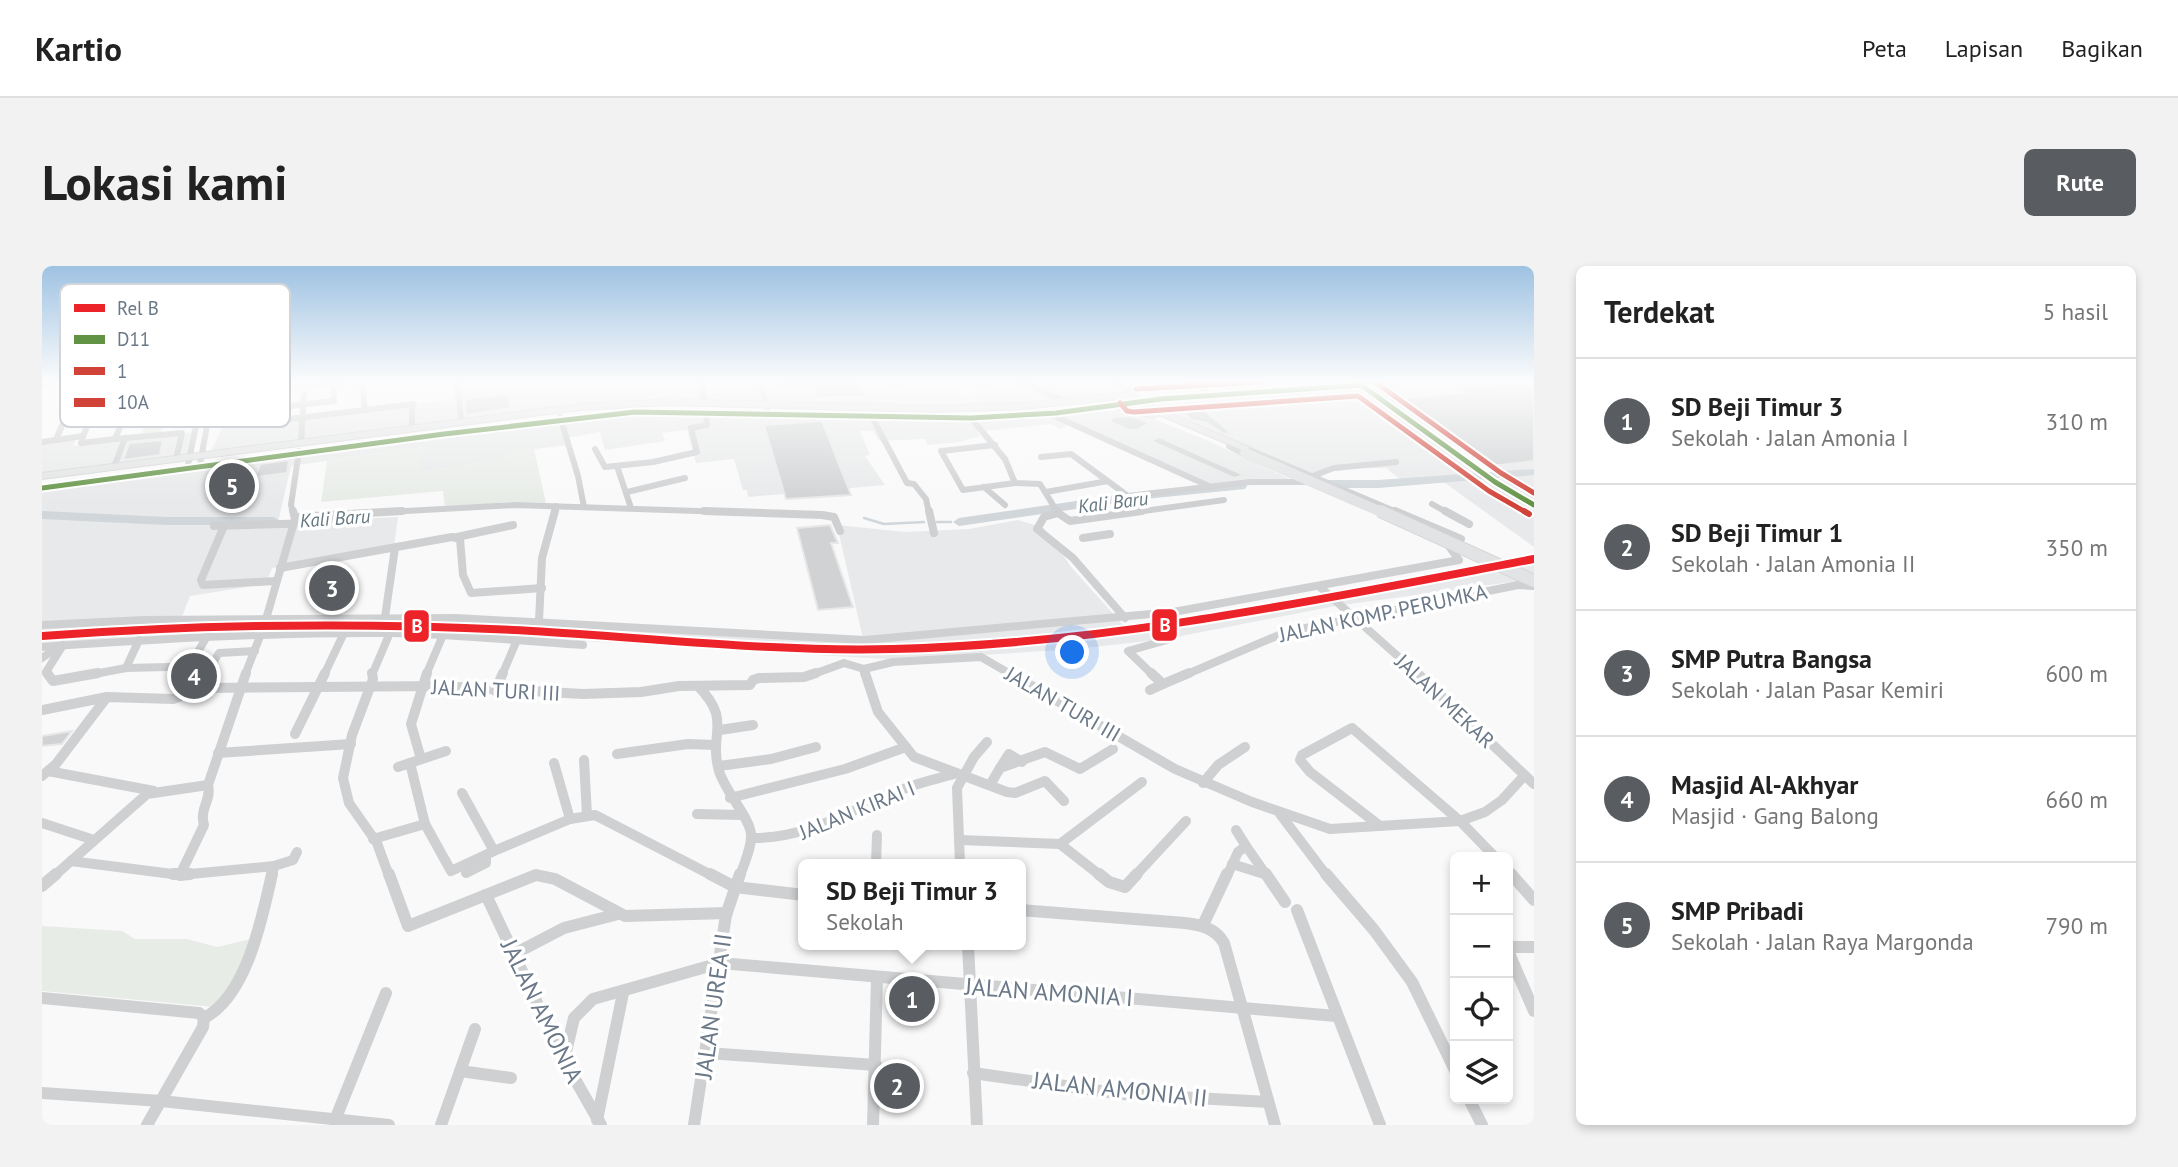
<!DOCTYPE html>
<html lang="id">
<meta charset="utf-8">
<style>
body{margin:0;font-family:"PT Sans",sans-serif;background:#f2f2f2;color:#222}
.controls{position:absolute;right:21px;bottom:21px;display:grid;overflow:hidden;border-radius:10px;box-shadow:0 4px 10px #0003}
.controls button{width:63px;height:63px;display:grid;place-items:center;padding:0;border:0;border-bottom:2px solid #e0e0e0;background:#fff;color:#222;font:35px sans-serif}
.you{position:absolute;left:1031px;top:387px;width:24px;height:24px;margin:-18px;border:5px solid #fff;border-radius:50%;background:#1a73e8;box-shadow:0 0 0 10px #1a73e833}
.badge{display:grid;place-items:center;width:46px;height:46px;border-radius:50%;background:#595d62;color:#fff;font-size:23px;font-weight:700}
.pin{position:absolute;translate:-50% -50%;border:4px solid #fff;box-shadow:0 2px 7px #0006}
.popup{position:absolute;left:756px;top:593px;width:228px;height:91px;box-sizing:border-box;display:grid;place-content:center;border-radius:10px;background:#fff;filter:drop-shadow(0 2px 5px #0005);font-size:23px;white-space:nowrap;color:#767676}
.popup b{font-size:26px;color:#222}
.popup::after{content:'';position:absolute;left:50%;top:100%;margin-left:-14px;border:14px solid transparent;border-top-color:#fff}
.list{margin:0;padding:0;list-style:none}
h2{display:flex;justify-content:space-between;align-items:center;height:91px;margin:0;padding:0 28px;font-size:30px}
h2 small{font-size:23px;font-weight:400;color:#767676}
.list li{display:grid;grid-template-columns:46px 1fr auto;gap:21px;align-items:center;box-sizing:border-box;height:126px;padding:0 28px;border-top:2px solid #e0e0e0}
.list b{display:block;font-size:26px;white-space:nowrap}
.list p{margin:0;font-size:23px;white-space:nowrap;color:#767676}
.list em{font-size:23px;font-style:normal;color:#767676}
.icon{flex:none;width:38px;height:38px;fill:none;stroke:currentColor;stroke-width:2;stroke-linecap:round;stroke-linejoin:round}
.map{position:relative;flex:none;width:1492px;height:859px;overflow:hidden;border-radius:10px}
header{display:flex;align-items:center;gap:42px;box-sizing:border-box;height:98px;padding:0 35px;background:#fff;border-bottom:2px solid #e0e0e0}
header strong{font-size:33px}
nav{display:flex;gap:38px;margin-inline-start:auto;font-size:24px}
.intro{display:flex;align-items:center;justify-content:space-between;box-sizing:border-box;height:168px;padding:0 42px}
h1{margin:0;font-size:49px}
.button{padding:18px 32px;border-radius:10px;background:#595d62;color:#fff;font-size:24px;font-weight:700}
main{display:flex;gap:42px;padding:0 42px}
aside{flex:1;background:#fff;border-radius:10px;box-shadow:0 4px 10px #0003}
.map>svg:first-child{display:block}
</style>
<header>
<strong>Kartio</strong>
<nav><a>Peta</a><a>Lapisan</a><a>Bagikan</a></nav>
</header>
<div class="intro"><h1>Lokasi kami</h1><a class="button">Rute</a></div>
<main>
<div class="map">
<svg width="1492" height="859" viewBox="0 0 1492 859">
<rect width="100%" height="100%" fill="#f9f9f9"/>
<!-- built -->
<g fill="#e8e9ea">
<polygon points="412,116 565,116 567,125 586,123 587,116 656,116 658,123 718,116 840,116 847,126 913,120 920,129 947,127 938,119 950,116 975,116 991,123 1002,120 996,116 1070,116 1084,127 983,138 892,141 610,134 168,187 180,162 411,133"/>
<polygon points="1422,116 1492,116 1492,281 1403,217 1363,217 1344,202 1310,202 1286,206 1279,211 1121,144 1117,139 1320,123 1424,195 1424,198 1445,214 1461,213 1331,123"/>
<polygon points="1059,144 1097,147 1171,177 1258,218 1203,217 1168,221 1026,159 1018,163 1009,158 935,166 938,170 917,176 885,179 883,173 837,175 831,165 818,165 828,189 823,190 843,219 706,231 705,224 701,224 692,193 654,197 645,164 620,167 623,175 563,184 558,166 525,172 527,179 467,186 467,191 378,207 380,181 249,200 236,256 356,251 352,280 230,302 224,318 148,330 138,356 452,357 822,377 795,259 863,266 927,263 976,254 1002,262 1030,302 1084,362 1347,317 1492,288 1492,313 1293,340 1124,373 1034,383 862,394 402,367 0,378 0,223 579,149 626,147 894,155 992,152"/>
<polygon points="151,166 145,191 0,210 0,177 35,171 31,180"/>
</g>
<!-- green -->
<g fill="#e8ece7">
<polygon points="28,116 156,116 151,146 123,151 118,170 99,172 107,141 45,152 37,147 44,129 25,126"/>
<polygon points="179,116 279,116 250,128 213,129 193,134 178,133"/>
<polygon points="380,181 379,207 466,191 466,186 492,183 504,237 466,236 403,242 401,225 279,236 285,195"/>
<polygon points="0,660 80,665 93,673 145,673 175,681 213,672 201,704 172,741 0,725"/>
</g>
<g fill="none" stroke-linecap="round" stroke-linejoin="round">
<!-- stream -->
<g stroke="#d0d6da" stroke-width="2.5">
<polyline points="822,252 842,258 882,256"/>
<polyline points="895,256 909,256"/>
</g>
<!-- river -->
<g fill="#d0d6da" fill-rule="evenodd">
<path d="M 146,116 L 170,116 C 165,121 151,121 146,116 Z"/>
<polygon points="1492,203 1492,209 1336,222 1278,222 1272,218 1278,214 1336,214"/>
<polygon points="1199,216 1205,220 1203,223 1103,233 917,260 911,256 917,252 1103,225"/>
<polygon points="0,245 124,251 232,251 238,255 232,259 124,259 0,253"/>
<polygon points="323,247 327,248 327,254 258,259 252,255 258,251"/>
</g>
</g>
<!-- building -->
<g fill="#d0d2d3" stroke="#e8e8e8" stroke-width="2">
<polygon points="734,116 818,116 824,130 775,132 772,122 737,124"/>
<polygon points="1492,116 1492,195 1450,200 1351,133 1423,127 1410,119"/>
<polygon points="130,125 127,144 108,147 113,126"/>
<polygon points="466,128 468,142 424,149 423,133"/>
<polygon points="1146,137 1154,137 1189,167 1182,168 1165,157 1149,154 1141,146 1153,145"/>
<polygon points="1075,150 1093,151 1107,157 1095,164 1086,164 1067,155"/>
<polygon points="780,155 809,229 744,233 722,159"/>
<polygon points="1117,171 1202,209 1192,212 1109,175"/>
<polygon points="121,174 118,189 81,194 87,177"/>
<polygon points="247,194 245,207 214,211 218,198"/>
<polygon points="788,259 796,277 789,277 811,341 776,344 755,262"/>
<polygon points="141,407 148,408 166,407 163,415 130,425"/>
<polygon points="30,465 20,478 0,480 0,470"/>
</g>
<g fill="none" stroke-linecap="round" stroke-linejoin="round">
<defs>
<polygon id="primary" points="1319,116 1358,116 1354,119 1091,139 1086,136 1091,133"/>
<g id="trunk">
<polygon points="1090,126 1116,142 1209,182 1200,184 1117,149 1112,152 1057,139 1062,136 1109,146 1088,132 981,143 891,146 625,139 539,144 0,213 0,207 539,138 625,133 891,140 981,137"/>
<polygon points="1036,141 1039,142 1039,146 976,153 971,150 976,147"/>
<polygon points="606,143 609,144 609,148 402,171 0,225 0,219 402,165"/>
</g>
</defs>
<!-- primary casing -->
<use href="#primary" stroke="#d5d6d7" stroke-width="2"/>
<!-- trunk casing -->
<use href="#trunk" stroke="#d5d5d6" stroke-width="2"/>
<!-- minor-far3 -->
<g stroke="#cfd0d2" stroke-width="6">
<polyline points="320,116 323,144"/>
<polyline points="416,116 419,156"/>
<polyline points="659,116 663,137"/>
<polyline points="718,116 725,142"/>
<polyline points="979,116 1025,136"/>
<polyline points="1074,116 1093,129"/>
<polyline points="1152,116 1162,124"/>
<polyline points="1212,116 1219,121"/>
<polyline points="0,118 11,116"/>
<polyline points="274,120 298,116"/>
<polyline points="210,132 203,145 292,135 291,117"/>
<polyline points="370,142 370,163"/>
<polyline points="203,145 198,159 372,138"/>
<polyline points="84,147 73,173 140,167 134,193"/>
<polyline points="1008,148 1169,221"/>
<polyline points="518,151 536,210 542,241"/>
<polyline points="830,151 865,217 872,218 884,233 887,247"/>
<polyline points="929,152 963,193 973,217 998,218 1016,247"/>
<polyline points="47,154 39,177 73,173"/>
<polyline points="14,174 25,147 26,130"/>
<polyline points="0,176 41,170"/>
<polyline points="259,177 262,128"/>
<polyline points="953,179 899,185 921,224 973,217"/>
<polyline points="1196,179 1357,247"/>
<polyline points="1187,180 1207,191"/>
<polyline points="553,183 563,201 611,196 655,186 649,162 665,159 664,146"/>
<polyline points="999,191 1029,188 1086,230 1208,216 1262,216"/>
<polyline points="158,198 173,116"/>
<polyline points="146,199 163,116"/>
<polyline points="575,200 589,242"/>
<polyline points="72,201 83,172"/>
<polyline points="1273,209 1292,202 1354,196"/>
<polyline points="942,221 963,239"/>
<polyline points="585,226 643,212"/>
<polyline points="1004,226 1066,215"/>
<polyline points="1390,238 1406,247"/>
<polyline points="251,247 249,239 257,185"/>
<polyline points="328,247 473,239 716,247"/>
<polyline points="512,247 514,240"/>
<polyline points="1087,247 1182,234"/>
</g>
<!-- minor-far2 -->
<g stroke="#cfd0d2" stroke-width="8">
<polyline points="662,245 780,249 792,251 798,265"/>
<polyline points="887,245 892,267"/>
<polyline points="1015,245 1016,247 1002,251 995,263 1031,292 1083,352"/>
<polyline points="1353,245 1419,273 1415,279 1409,279"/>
<polyline points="1403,245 1427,258"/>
<polyline points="1016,247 1028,255 1100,245"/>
<polyline points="253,251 360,245"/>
<polyline points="172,260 275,257"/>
<polyline points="182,260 159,314 161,319 234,315"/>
<polyline points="415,271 471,259"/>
<polyline points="1041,272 1068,268"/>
<polyline points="238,302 410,271 418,273 421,309 429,327 500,322"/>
<polyline points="1278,321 1377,409"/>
<polyline points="343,351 353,282"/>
<polyline points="497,355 500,292 513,245"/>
<polyline points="0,359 102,354 414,352 823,374 1131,346 1417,294 1406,279"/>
<path d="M 0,381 C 117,373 233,366 350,367 C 414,368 477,375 541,379"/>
<polyline points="0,392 16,381"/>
<polyline points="84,402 97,374"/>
<polyline points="147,402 165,370"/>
<polyline points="822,403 824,409"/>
<polyline points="6,409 4,406 21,379"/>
<polyline points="47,409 84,402 169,400 177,387 213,385"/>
<polyline points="203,409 222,360 253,253 251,245"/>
<polyline points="282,409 301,369"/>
<polyline points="330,409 347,369"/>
<polyline points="384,409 401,369"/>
<polyline points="460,409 475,374"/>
<polyline points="769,409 802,397 822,403 851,396 939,391 970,409"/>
<polyline points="1111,409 1086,385 1125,374"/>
<polyline points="1143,409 1244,366 1476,319 1492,320"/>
</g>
<!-- minor-far1 -->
<g stroke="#cfd0d2" stroke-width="10">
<polyline points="5,407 11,415 56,407"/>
<polyline points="330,407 331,413 310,469 301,512 307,537 335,577 347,610"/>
<polyline points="823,407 836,446 872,491 965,526 973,527 1003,515 1022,535"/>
<polyline points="967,407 1133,503 1210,536 1288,563 1418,555 1443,546 1460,534 1482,510"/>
<polyline points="1109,407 1121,418 1147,407"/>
<polyline points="1375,407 1492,518"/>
<path d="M 656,420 C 691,456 666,466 677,505 C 684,527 708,552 709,568 C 710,582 702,597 698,610"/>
<polyline points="1108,424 1121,418"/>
<polyline points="453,425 461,407"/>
<polyline points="0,444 65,431 131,433 162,422 399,420 541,428 599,426 637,420 708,419 711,414 717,412 762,411 774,407"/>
<polyline points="678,464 711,459"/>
<polyline points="253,468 283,407"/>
<polyline points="404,485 368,497 383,558 409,605 452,585"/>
<polyline points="176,487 309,478"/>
<polyline points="575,488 646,478 674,479"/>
<polyline points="379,493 369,458 385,407"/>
<polyline points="542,494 545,549"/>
<polyline points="512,497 528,553"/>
<polyline points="677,500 729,493 774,481"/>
<polyline points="356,501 368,497"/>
<polyline points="958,502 967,488 980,496"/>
<polyline points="6,505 112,525"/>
<polyline points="0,510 14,498 65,431"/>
<polyline points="1161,517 1176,499 1203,481"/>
<polyline points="948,519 958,502 1003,486 1038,503 1071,483"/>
<polyline points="420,527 452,585 528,553 553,549 671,610"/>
<polyline points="688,532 803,503 864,481"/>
<polyline points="655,548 700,549"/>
<polyline points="1238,548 1285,610"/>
<polyline points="0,557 52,574"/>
<polyline points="1338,560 1268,506 1258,494 1260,489 1310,462 1418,555 1453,591"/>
<polyline points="1194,564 1204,580"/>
<path d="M 709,572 C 765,573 809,544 859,524 C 876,517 894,513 912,508"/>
<polyline points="331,573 383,558"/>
<polyline points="918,574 1018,578 1100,516"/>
<polyline points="1018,578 1059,610"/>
<path d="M 29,595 L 138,609 L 162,559 C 157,542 170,534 166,519 L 204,407"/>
<polyline points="834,598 835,569"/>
<polyline points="918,598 915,522 932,491 945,476"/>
<polyline points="1190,598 1222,608"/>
<polyline points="232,600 251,594 255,586"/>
<polyline points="1466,605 1470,610"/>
<polyline points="424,607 444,597 444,589"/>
<polyline points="138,609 232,600 230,610"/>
<polyline points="12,610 105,528 166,519"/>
<polyline points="492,610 498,610"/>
<polyline points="1093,610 1144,555"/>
<polyline points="1185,610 1196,586 1204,580 1225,610"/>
</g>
<!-- minor -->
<g stroke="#cfd0d2" stroke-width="12">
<polyline points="131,608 138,608"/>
<polyline points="347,608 366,660 494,609 513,613 583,650 685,647"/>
<polyline points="668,608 693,621 762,629"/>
<polyline points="1057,608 1067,616 1083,621 1095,608"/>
<polyline points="1224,608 1243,636"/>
<polyline points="1284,608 1332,664 1370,716 1413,804"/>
<polyline points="1469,608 1492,634"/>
<polyline points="138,609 148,608"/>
<polyline points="0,620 14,608"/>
<polyline points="444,629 522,794 559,859"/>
<path d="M 978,644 L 1143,657 C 1159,659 1173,662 1182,677 L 1233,859"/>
<polyline points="1255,644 1338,859"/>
<polyline points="1161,659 1185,608"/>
<polyline points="926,679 935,859"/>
<polyline points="1466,681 1492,681"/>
<polyline points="1466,685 1492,745"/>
<polyline points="472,688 522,662 576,648"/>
<polyline points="0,732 157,747 162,752"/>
<path d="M 162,752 C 205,730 220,652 230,608"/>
<polyline points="665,787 834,799"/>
<polyline points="522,794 532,752 551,733 678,697 1294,750"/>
<polyline points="418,805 469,812"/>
<polyline points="931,807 1080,828 1226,836"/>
<polyline points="0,827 119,835 347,859"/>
<polyline points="1427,833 1440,859"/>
<polyline points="293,854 344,727"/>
<polyline points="555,854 581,727"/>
<polyline points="105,859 161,761 162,752"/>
<polyline points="399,859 433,763"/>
<polyline points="652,859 684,649 698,608"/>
<polyline points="831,859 835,712"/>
</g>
<!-- primary -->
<use href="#primary" fill="#e2e3e4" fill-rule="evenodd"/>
<!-- trunk -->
<use href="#trunk" fill="#e2e3e4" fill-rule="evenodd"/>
<defs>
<polyline id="trunk-bridge-far1" points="1203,187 1342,247"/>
<polyline id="trunk-bridge" points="1338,245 1492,315"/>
</defs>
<!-- trunk-bridge-far1 casing -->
<use href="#trunk-bridge-far1" stroke="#d5d5d6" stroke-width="10" stroke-linecap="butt"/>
<!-- trunk-bridge casing -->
<use href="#trunk-bridge" stroke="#d5d5d6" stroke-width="14" stroke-linecap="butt"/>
<!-- trunk-bridge-far1 -->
<use href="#trunk-bridge-far1" stroke="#e2e3e4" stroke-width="10"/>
<!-- trunk-bridge -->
<use href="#trunk-bridge" stroke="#e2e3e4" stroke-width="12"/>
<defs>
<polyline id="bus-1" points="0,222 402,168 593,146 929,152 1014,147 1119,133 1319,119 1453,216 1492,239"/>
<polyline id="bus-2-far1" points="1078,137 1085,145 1092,146 1316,130 1447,225 1485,247"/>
<polyline id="bus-2" points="1482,245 1487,248"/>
<g id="bus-3">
<polyline points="1333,116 1459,207 1492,227"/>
<polyline points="1094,123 1218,116"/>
</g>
</defs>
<!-- bus-1 casing -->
<use href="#bus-1" stroke="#fff" stroke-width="9"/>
<!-- bus-2-far1 casing -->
<use href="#bus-2-far1" stroke="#fff" stroke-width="9"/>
<!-- bus-2 casing -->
<use href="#bus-2" stroke="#fff" stroke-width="10"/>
<!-- bus-3 casing -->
<use href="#bus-3" stroke="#fff" stroke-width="9"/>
<!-- bus-1 -->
<use href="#bus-1" stroke="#629344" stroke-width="5"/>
<!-- bus-2-far1 -->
<use href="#bus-2-far1" stroke="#d14338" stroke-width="5"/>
<!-- bus-2 -->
<use href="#bus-2" stroke="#d14338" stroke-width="6"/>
<!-- bus-3 -->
<use href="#bus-3" stroke="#d14338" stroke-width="5"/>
<defs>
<path id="rail-1" d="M 0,370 C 163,358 326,356 490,365 C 610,372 730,386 851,383 C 1067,378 1280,333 1492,293"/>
</defs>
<!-- rail-1 casing -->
<use href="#rail-1" stroke="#fff" stroke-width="12"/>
<!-- rail-1 -->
<use href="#rail-1" stroke="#ec2329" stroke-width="8"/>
</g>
<!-- sky -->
<linearGradient id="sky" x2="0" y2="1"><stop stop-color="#9ec2e2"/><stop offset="0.49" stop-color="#fcfcfc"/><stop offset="1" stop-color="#fcfcfc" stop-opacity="0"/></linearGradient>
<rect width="1492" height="236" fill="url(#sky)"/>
<g text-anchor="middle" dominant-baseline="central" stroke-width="7" stroke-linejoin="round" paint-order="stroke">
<!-- far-water labels -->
<g font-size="19" font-style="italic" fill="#667882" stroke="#fff">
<text transform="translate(1071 236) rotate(-7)">Kali Baru</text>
<text transform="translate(293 252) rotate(-4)">Kali Baru</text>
</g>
<!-- street labels -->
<g font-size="21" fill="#6a7888" stroke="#fff">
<text transform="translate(1341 347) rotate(-12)">JALAN KOMP. PERUMKA</text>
<text transform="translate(454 424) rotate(3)">JALAN TURI III</text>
<text transform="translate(1403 435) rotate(43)">JALAN MEKAR</text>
<text transform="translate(1021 438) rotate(30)">JALAN TURI III</text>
<text transform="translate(815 544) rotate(-22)">JALAN KIRAI I</text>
</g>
<!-- near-street labels -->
<g font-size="24" fill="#6a7888" stroke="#fff">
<text transform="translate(1007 726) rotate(4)">JALAN AMONIA I</text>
<text transform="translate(671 740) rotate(-82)">JALAN UREA II</text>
<text transform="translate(500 745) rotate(64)">JALAN AMONIA</text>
<text transform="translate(1078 823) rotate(6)">JALAN AMONIA II</text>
</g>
</g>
<!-- legend -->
<rect x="18" y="18" width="230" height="143" rx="10" fill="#fff" stroke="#d2d6db" stroke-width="2"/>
<rect x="32" y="38" width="31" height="8" fill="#ec2329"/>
<rect x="32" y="69" width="31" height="9" fill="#629344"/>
<rect x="32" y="101" width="31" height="8" fill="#d14338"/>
<rect x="32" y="132" width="31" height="9" fill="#d14338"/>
<g font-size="19" fill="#6a7888">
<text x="75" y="49">Rel B</text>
<text x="75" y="80">D11</text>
<text x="75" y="112">1</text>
<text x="75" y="143">10A</text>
</g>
<g stroke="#fff" stroke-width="2.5">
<rect x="1109" y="342" width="27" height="34" rx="7" fill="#ec2329"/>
<rect x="361" y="343" width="27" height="34" rx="7" fill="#ec2329"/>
</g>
<g font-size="19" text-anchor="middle" font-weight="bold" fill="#fff">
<text x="1123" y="366">B</text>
<text x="375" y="367">B</text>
</g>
</svg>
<div class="controls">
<button>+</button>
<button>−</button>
<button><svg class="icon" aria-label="locate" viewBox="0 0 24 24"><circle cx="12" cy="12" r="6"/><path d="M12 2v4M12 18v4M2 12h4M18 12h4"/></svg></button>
<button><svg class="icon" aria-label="layers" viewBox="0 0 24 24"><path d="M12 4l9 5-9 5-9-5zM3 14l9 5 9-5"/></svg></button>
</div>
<div class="you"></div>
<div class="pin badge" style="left:870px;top:733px">1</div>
<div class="popup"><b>SD Beji Timur 3</b>Sekolah</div>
<div class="pin badge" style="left:855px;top:820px">2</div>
<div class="pin badge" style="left:290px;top:322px">3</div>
<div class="pin badge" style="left:152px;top:410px">4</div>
<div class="pin badge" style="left:190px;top:220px">5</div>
</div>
<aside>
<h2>Terdekat<small>5 hasil</small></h2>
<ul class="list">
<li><span class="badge">1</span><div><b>SD Beji Timur 3</b><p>Sekolah · Jalan Amonia I</p></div><em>310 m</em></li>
<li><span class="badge">2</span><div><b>SD Beji Timur 1</b><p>Sekolah · Jalan Amonia II</p></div><em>350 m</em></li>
<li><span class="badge">3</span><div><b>SMP Putra Bangsa</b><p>Sekolah · Jalan Pasar Kemiri</p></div><em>600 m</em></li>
<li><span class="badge">4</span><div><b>Masjid Al-Akhyar</b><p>Masjid · Gang Balong</p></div><em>660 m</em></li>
<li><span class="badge">5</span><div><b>SMP Pribadi</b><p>Sekolah · Jalan Raya Margonda</p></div><em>790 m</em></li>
</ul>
</aside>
</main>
